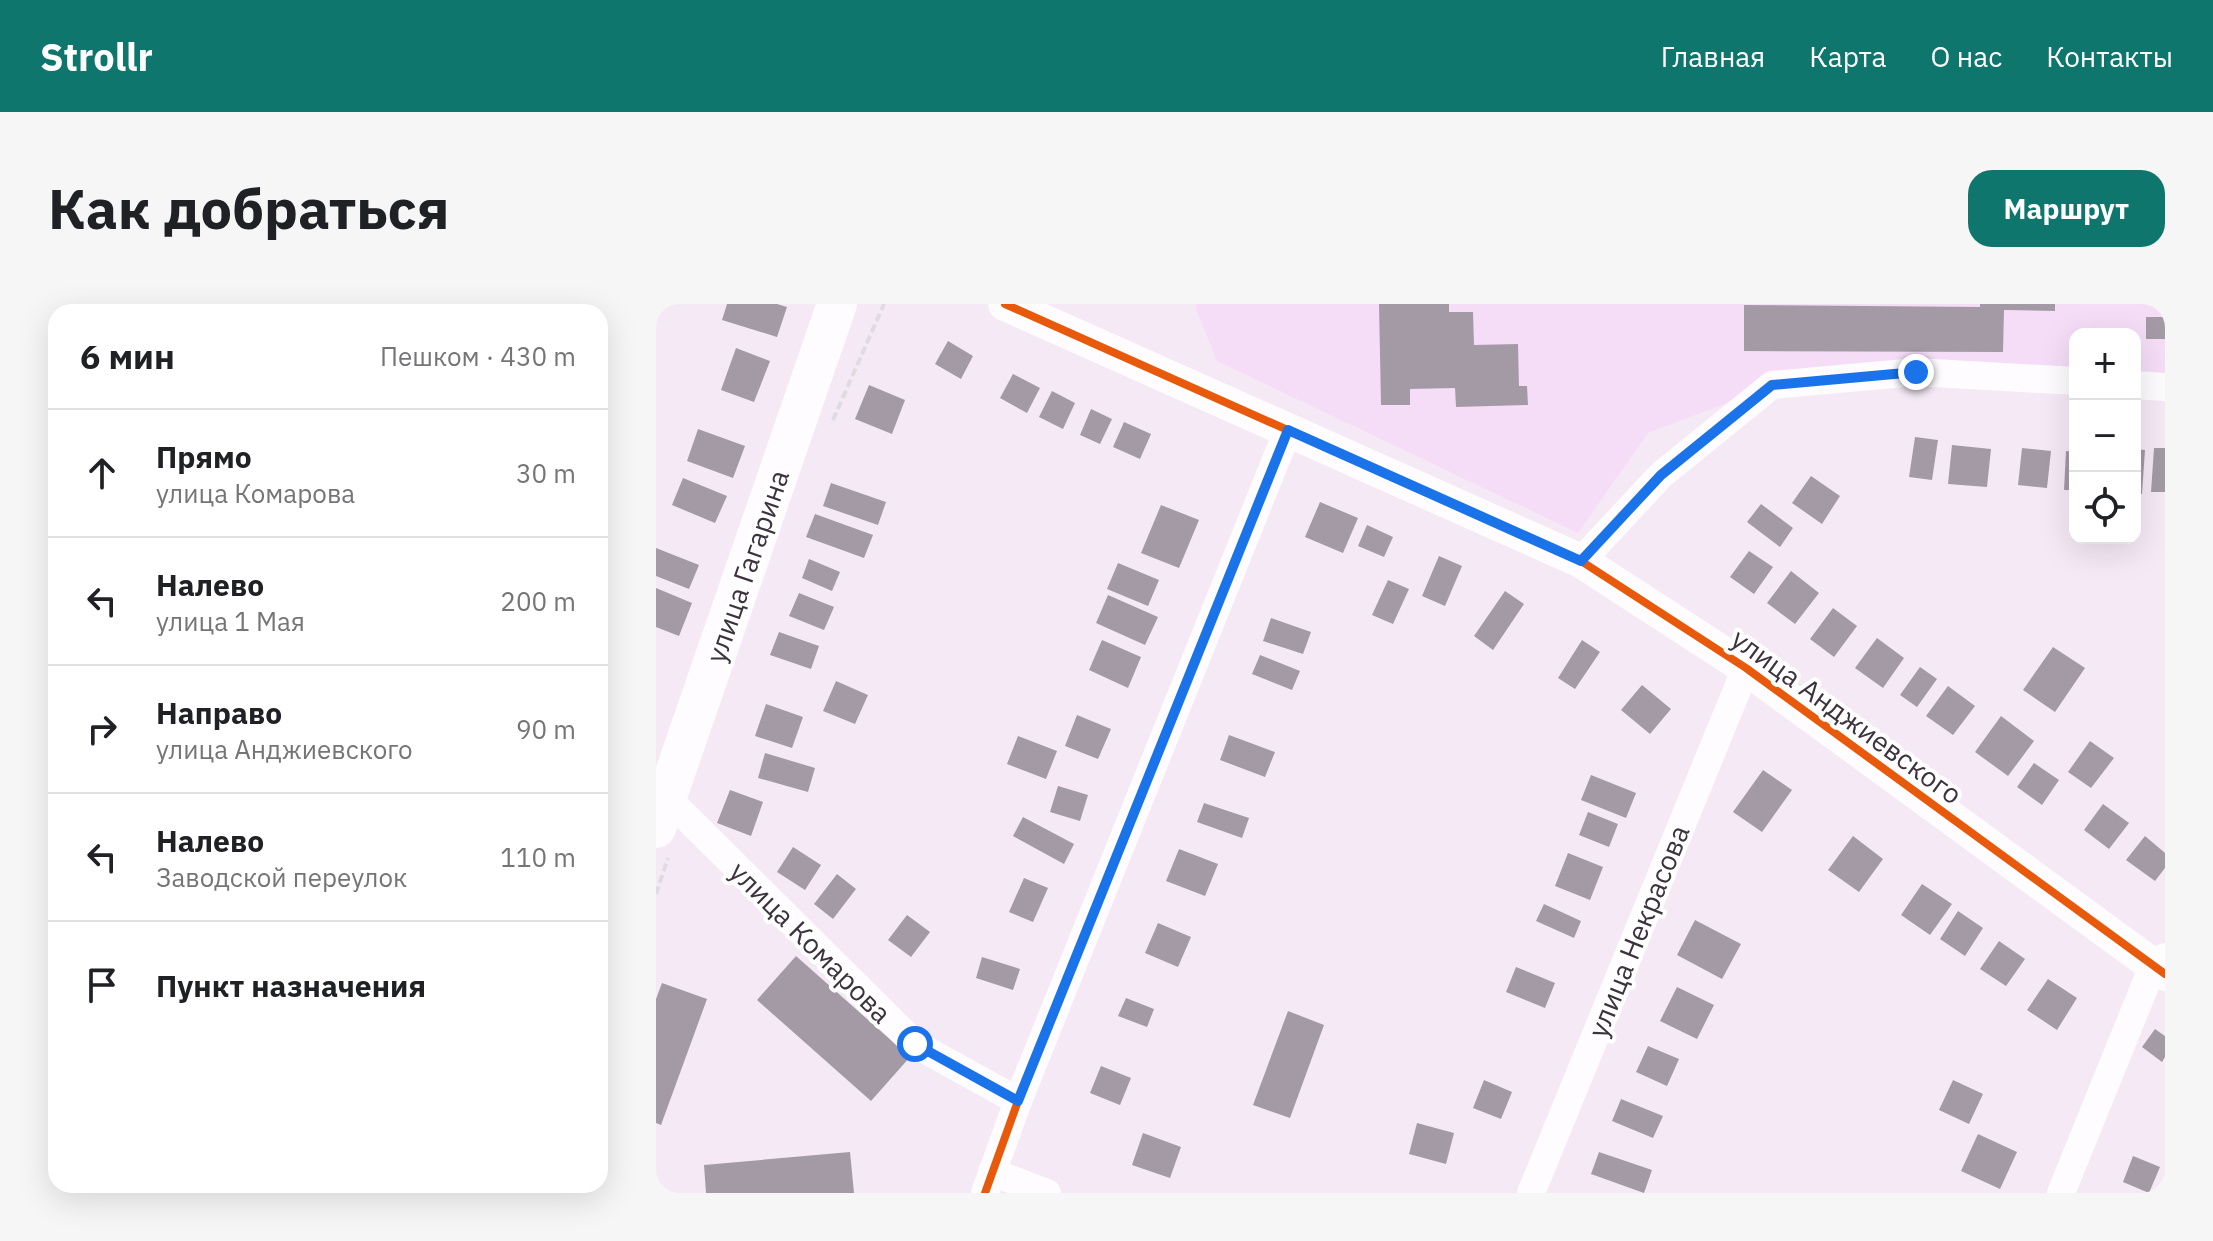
<!DOCTYPE html>
<html lang="ru">
<meta charset="utf-8">
<style>
body{margin:0;font-family:"IBM Plex Sans",sans-serif;background:#f6f6f6;color:#202124}
.controls{position:absolute;right:24px;top:24px;display:grid;overflow:hidden;border-radius:16px;box-shadow:0 8px 32px #0002}
.controls button{width:72px;height:72px;display:grid;place-items:center;padding:0;border:0;border-bottom:2px solid #e0e0e0;background:#fff;color:#202124;font:40px sans-serif}
.stop{position:absolute;width:24px;height:24px;margin:-18px;border:6px solid #1a73e8;border-radius:50%;background:#fff}
.stop.end{background:#1a73e8;border-color:#fff;box-shadow:0 2px 8px #0008}
.list{margin:0;padding:0;list-style:none}
h2{display:flex;justify-content:space-between;align-items:center;height:104px;margin:0;padding:0 32px;font-size:34px}
h2 small{font-size:26px;font-weight:400;color:#757577}
.list li{display:grid;grid-template-columns:52px 1fr auto;gap:24px;align-items:center;box-sizing:border-box;height:128px;padding:0 32px;border-top:2px solid #e0e0e0}
.list b{display:block;font-size:30px;white-space:nowrap}
.list p{margin:0;font-size:26px;white-space:nowrap;color:#757577}
.list em{font-size:26px;font-style:normal;color:#757577}
.icon{flex:none;width:44px;height:44px;fill:none;stroke:currentColor;stroke-width:2;stroke-linecap:round;stroke-linejoin:round}
.map{position:relative;flex:none;width:1509px;height:889px;overflow:hidden;border-radius:24px}
header{display:flex;align-items:center;gap:48px;box-sizing:border-box;height:112px;padding:0 40px;background:#0f766e;color:#fff}
header strong{font-size:38px}
nav{display:flex;gap:44px;margin-inline-start:auto;font-size:28px}
.intro{display:flex;align-items:center;justify-content:space-between;box-sizing:border-box;height:192px;padding:0 48px}
h1{margin:0;font-size:56px}
.button{padding:20px 36px;border-radius:24px;background:#0f766e;color:#fff;font-size:28px;font-weight:700}
main{display:flex;gap:48px;padding:0 48px}
aside{flex:1;background:#fff;border-radius:24px;box-shadow:0 8px 32px #0002}
.map>svg:first-child{display:block}
</style>
<header>
<strong>Strollr</strong>
<nav><a>Главная</a><a>Карта</a><a>О нас</a><a>Контакты</a></nav>
</header>
<div class="intro"><h1>Как добраться</h1><a class="button">Маршрут</a></div>
<main>
<aside>
<h2>6 мин<small>Пешком · 430 m</small></h2>
<ul class="list">
<li><svg class="icon" aria-label="ahead" viewBox="0 0 24 24"><path d="M12 20V5M6 11l6-6 6 6"/></svg><div><b>Прямо</b><p>улица Комарова</p></div><em>30 m</em></li>
<li><svg class="icon" aria-label="left" viewBox="0 0 24 24"><path d="M17 20v-9H6M10 6l-5 5 5 5"/></svg><div><b>Налево</b><p>улица 1 Мая</p></div><em>200 m</em></li>
<li><svg class="icon" aria-label="right" viewBox="0 0 24 24"><path d="M7 20v-9h11M14 6l5 5-5 5"/></svg><div><b>Направо</b><p>улица Анджиевского</p></div><em>90 m</em></li>
<li><svg class="icon" aria-label="left" viewBox="0 0 24 24"><path d="M17 20v-9H6M10 6l-5 5 5 5"/></svg><div><b>Налево</b><p>Заводской переулок</p></div><em>110 m</em></li>
<li><svg class="icon" aria-label="arrive" viewBox="0 0 24 24"><path d="M6 21V4h12l-3 4 3 4H6"/></svg><div><b>Пункт назначения</b></div></li>
</ul>
</aside>
<div class="map">
<svg width="1509" height="889" viewBox="0 0 1509 889">
<rect width="100%" height="100%" fill="#f5e9f6"/>
<!-- built -->
<polygon fill="#f5ddf7" points="541,0 1509,0 1509,82 1479,80 1479,30 1419,30 1419,77 1165,63 992,129 922,229 561,57 540,5"/>
<!-- building -->
<g fill="#a49aa5">
<polygon points="71,0 121,0 131,3 121,33 66,16"/>
<polygon points="723,0 793,0 793,8 817,8 818,41 862,40 863,82 871,82 872,101 800,103 799,84 754,85 754,101 725,101"/>
<polygon points="1324,0 1399,0 1399,7 1348,6 1347,48 1088,47 1088,1 1324,3"/>
<rect x="1490" y="13" width="19" height="22"/>
<polygon points="292,37 317,52 305,75 279,60"/>
<polygon points="80,44 114,57 98,98 65,86"/>
<polygon points="357,70 384,84 371,109 344,94"/>
<polygon points="213,81 249,96 236,130 199,115"/>
<polygon points="396,87 419,99 407,125 383,113"/>
<polygon points="435,105 456,115 444,140 424,131"/>
<polygon points="468,118 495,130 484,155 457,143"/>
<polygon points="42,125 89,142 77,174 31,157"/>
<polygon points="1259,133 1282,136 1276,176 1253,173"/>
<polygon points="1296,141 1335,145 1331,183 1292,180"/>
<polygon points="1366,144 1395,147 1391,184 1362,181"/>
<polygon points="1498,144 1509,144 1509,188 1495,188"/>
<polygon points="1479,145 1489,146 1486,190 1479,190"/>
<polygon points="1410,147 1419,148 1419,186 1408,186"/>
<polygon points="1155,172 1184,192 1166,220 1136,199"/>
<polygon points="27,174 71,192 59,219 16,201"/>
<polygon points="175,179 230,198 222,221 167,202"/>
<polygon points="664,198 702,214 687,249 649,233"/>
<polygon points="1105,200 1137,224 1124,243 1091,218"/>
<polygon points="505,201 543,216 523,264 485,249"/>
<polygon points="159,210 217,231 208,254 150,233"/>
<polygon points="711,221 737,233 728,253 702,242"/>
<polygon points="0,244 43,261 33,285 0,272"/>
<polygon points="1093,247 1117,263 1098,290 1074,273"/>
<polygon points="783,252 806,262 789,302 766,292"/>
<polygon points="153,255 184,268 176,287 146,274"/>
<polygon points="462,259 503,276 492,302 451,285"/>
<polygon points="1135,267 1163,289 1139,320 1111,299"/>
<polygon points="732,276 753,285 737,320 716,311"/>
<polygon points="0,284 36,299 23,332 0,323"/>
<polygon points="849,287 868,300 837,346 818,332"/>
<polygon points="143,289 178,303 168,326 133,312"/>
<polygon points="452,291 502,313 489,341 440,319"/>
<polygon points="1177,304 1201,322 1178,353 1154,335"/>
<polygon points="615,314 655,328 647,350 607,337"/>
<polygon points="123,328 163,342 155,365 114,351"/>
<polygon points="1221,334 1248,354 1227,384 1199,364"/>
<polygon points="446,336 485,353 472,384 433,366"/>
<polygon points="926,336 944,348 919,385 902,374"/>
<polygon points="1397,343 1429,364 1399,408 1367,386"/>
<polygon points="604,351 644,367 636,386 596,370"/>
<polygon points="1264,363 1281,375 1261,403 1244,391"/>
<polygon points="180,377 212,391 199,420 167,407"/>
<polygon points="986,381 1015,405 994,430 965,406"/>
<polygon points="1292,382 1319,402 1297,431 1270,412"/>
<polygon points="110,400 147,413 136,444 99,432"/>
<polygon points="421,411 455,425 442,455 409,442"/>
<polygon points="1345,412 1378,437 1352,472 1319,448"/>
<polygon points="573,431 619,448 609,473 564,456"/>
<polygon points="362,432 401,447 390,475 351,460"/>
<polygon points="1434,437 1458,454 1435,484 1412,468"/>
<polygon points="109,449 159,464 152,488 102,474"/>
<polygon points="1378,459 1403,476 1386,501 1361,483"/>
<polygon points="1107,466 1136,486 1106,528 1077,508"/>
<polygon points="935,471 980,489 970,514 925,496"/>
<polygon points="402,482 432,491 424,517 394,508"/>
<polygon points="74,486 107,498 95,532 61,519"/>
<polygon points="548,499 593,514 586,534 541,518"/>
<polygon points="1447,500 1473,519 1453,545 1428,526"/>
<polygon points="932,508 962,520 953,543 923,531"/>
<polygon points="367,513 418,540 408,560 357,532"/>
<polygon points="1197,532 1227,555 1203,588 1172,566"/>
<polygon points="1489,532 1509,549 1509,564 1499,577 1470,556"/>
<polygon points="137,543 165,561 149,586 121,568"/>
<polygon points="523,545 562,560 549,592 510,577"/>
<polygon points="912,549 947,563 934,596 899,582"/>
<polygon points="181,570 200,585 177,615 158,600"/>
<polygon points="368,574 392,584 377,618 353,608"/>
<polygon points="1266,580 1296,600 1274,631 1245,611"/>
<polygon points="888,600 925,617 918,634 880,617"/>
<polygon points="1302,607 1327,624 1309,652 1284,635"/>
<polygon points="251,611 274,628 255,653 232,636"/>
<polygon points="1039,616 1085,640 1066,675 1021,651"/>
<polygon points="502,619 535,633 522,663 489,649"/>
<polygon points="1343,637 1369,655 1350,682 1324,665"/>
<polygon points="140,652 254,753 215,797 101,696"/>
<polygon points="326,653 364,665 357,686 320,674"/>
<polygon points="860,663 899,679 889,704 850,688"/>
<polygon points="1392,675 1421,694 1401,726 1371,706"/>
<polygon points="6,679 51,695 5,821 0,819 0,695"/>
<polygon points="1021,683 1058,701 1041,735 1004,717"/>
<polygon points="470,694 498,705 491,723 462,712"/>
<polygon points="632,707 668,721 634,814 597,801"/>
<polygon points="1499,725 1509,732 1509,753 1506,758 1486,743"/>
<polygon points="992,742 1023,755 1011,782 980,768"/>
<polygon points="445,762 475,774 464,801 434,789"/>
<polygon points="828,776 856,788 845,815 817,804"/>
<polygon points="1297,776 1327,790 1313,820 1283,806"/>
<polygon points="965,795 1007,812 997,834 956,817"/>
<polygon points="761,819 798,829 790,860 753,850"/>
<polygon points="487,829 525,843 514,874 476,861"/>
<polygon points="1322,830 1361,848 1344,885 1305,867"/>
<polygon points="194,848 198,889 50,889 48,861"/>
<polygon points="943,848 996,866 988,889 935,870"/>
<polygon points="1477,852 1504,863 1493,889 1467,878"/>
</g>
<g fill="none" stroke-linecap="round" stroke-linejoin="round">
<!-- path -->
<g stroke="#dfdbe0" stroke-width="4" stroke-dasharray="8 4" stroke-linecap="butt">
<polyline points="177,116 228,0"/>
<polyline points="0,590 12,554"/>
</g>
<!-- minor -->
<g stroke="#fefcfe" stroke-width="28">
<polyline points="1479,81 1509,83"/>
<polyline points="925,257 1005,171 1116,81 1260,68 1419,77"/>
<polyline points="0,490 11,494 259,740 362,797"/>
<polyline points="336,868 391,889"/>
<polyline points="329,889 362,797 632,126"/>
<polyline points="875,889 1090,364"/>
<polyline points="1405,889 1497,662 1509,653"/>
</g>
<!-- tertiary -->
<polyline stroke="#fefcfe" stroke-width="34" points="349,0 925,257 1090,364 1509,670"/>
<!-- secondary -->
<polyline stroke="#fefcfe" stroke-width="40" points="0,524 181,0"/>
<defs>
<g id="cycleway">
<polyline points="349,0 925,257 1090,364 1509,670"/>
<polyline points="329,889 362,797 632,126"/>
</g>
</defs>
<!-- cycleway casing -->
<use href="#cycleway" stroke="#fff" stroke-width="13"/>
<!-- cycleway -->
<use href="#cycleway" stroke="#e8590c" stroke-width="8"/>
</g>
<g fill="none" stroke-linecap="round" stroke-linejoin="round">
<!-- route -->
<polyline stroke="#1a73e8" stroke-width="10" points="259,740 362,797 632,126 925,257 1005,171 1116,81 1260,68"/>
</g>
<g text-anchor="middle" dominant-baseline="central" stroke-width="8" stroke-linejoin="round" paint-order="stroke">
<!-- street labels -->
<g font-size="28" fill="#3d333e" stroke="#fff">
<text transform="translate(91 262) rotate(-71)">улица Гагарина</text>
<text transform="translate(1191 412) rotate(36)">улица Анджиевского</text>
<text transform="translate(982 627) rotate(-68)">улица Некрасова</text>
<text transform="translate(155 638) rotate(45)">улица Комарова</text>
</g>
</g>
</svg>
<div class="controls">
<button>+</button>
<button>−</button>
<button><svg class="icon" aria-label="locate" viewBox="0 0 24 24"><circle cx="12" cy="12" r="6"/><path d="M12 2v4M12 18v4M2 12h4M18 12h4"/></svg></button>
</div>
<div class="stop" style="left:259px;top:740px"></div>
<div class="stop end" style="left:1260px;top:68px"></div>
</div>
</main>
